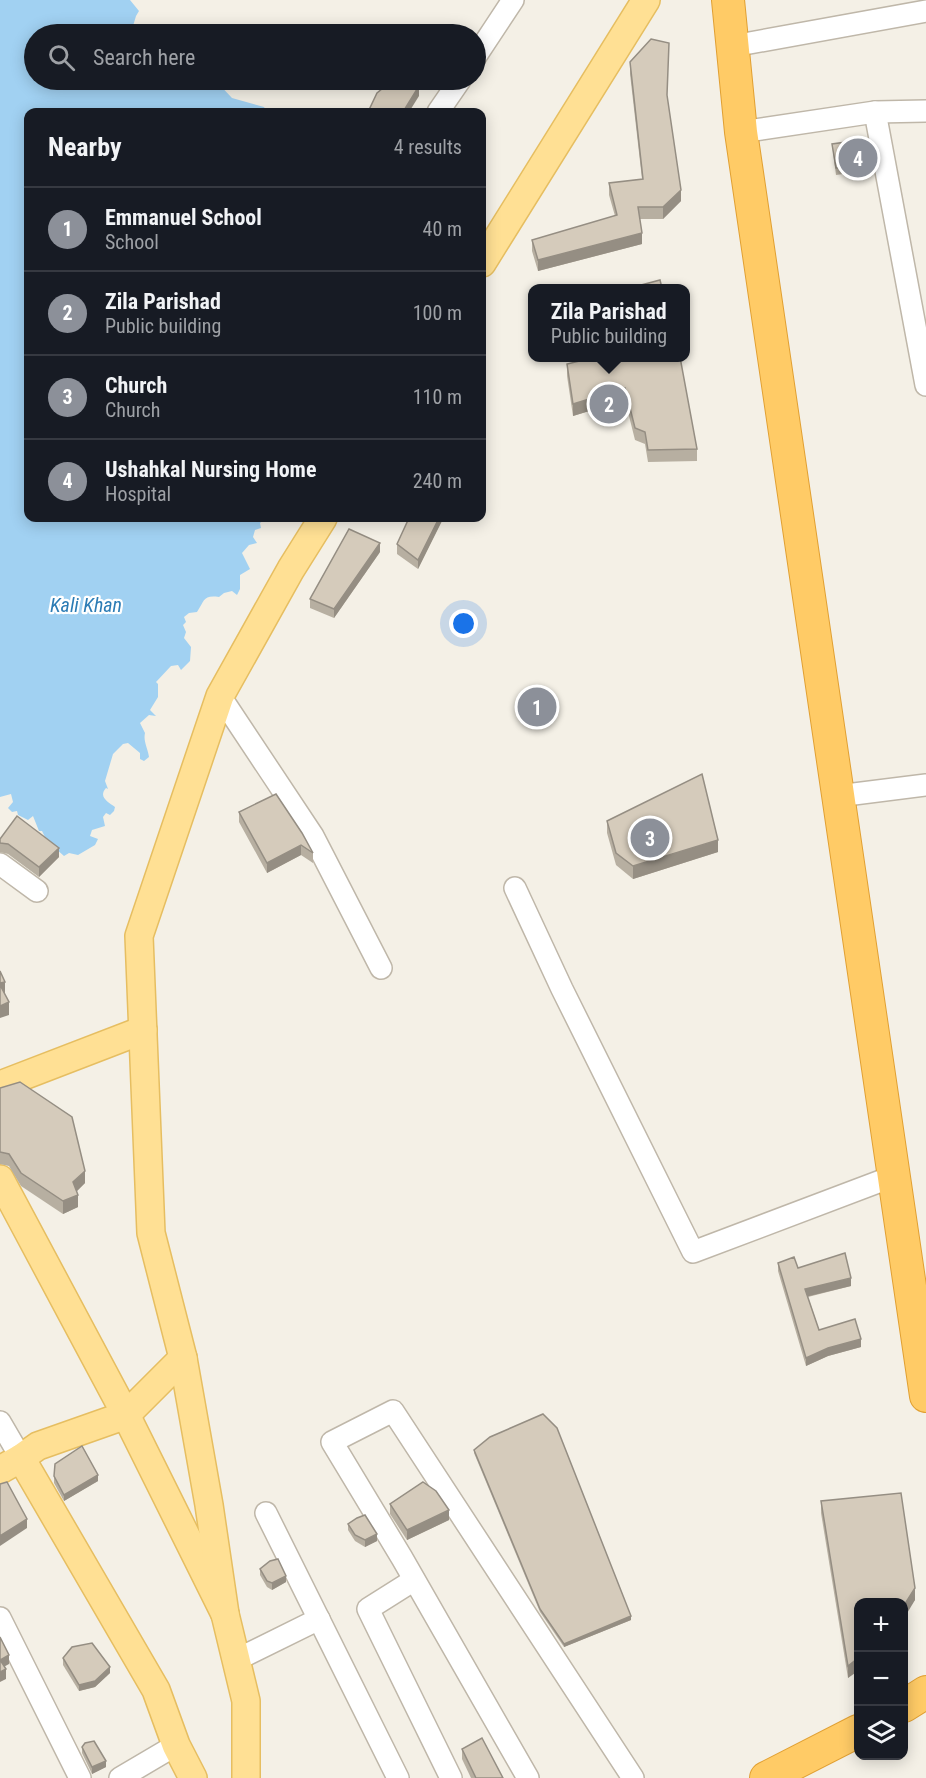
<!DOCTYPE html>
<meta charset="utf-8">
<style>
body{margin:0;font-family:"Roboto Condensed",sans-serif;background:#242831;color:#f1f3f6}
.controls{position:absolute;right:18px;bottom:18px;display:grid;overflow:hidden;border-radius:12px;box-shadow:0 3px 15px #0003}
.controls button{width:54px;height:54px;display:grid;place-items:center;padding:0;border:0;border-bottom:2px solid #363941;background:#171b24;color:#f1f3f6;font:30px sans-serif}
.you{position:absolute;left:464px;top:624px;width:21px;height:21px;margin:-15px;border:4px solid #fff;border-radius:50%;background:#1a73e8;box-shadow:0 0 0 9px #1a73e833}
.badge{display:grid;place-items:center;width:39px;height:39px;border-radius:50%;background:#8c9099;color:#fff;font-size:20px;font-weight:700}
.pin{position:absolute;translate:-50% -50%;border:3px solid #fff;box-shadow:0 2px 6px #0006}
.popup{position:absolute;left:528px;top:284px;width:162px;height:78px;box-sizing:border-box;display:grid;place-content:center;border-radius:12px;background:#171b24;filter:drop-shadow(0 2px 4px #0005);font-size:20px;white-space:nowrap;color:#9ea1a6}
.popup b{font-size:22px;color:#f1f3f6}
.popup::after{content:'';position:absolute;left:50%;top:100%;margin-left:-12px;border:12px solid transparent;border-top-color:#171b24}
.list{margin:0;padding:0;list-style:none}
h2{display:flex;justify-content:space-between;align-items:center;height:78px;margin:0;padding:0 24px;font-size:26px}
h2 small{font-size:20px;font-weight:400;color:#9ea1a6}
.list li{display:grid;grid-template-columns:39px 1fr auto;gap:18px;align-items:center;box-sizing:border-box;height:84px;padding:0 24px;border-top:2px solid #363941}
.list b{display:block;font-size:22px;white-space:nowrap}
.list p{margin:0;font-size:20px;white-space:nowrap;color:#9ea1a6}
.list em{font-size:20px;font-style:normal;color:#9ea1a6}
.icon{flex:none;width:33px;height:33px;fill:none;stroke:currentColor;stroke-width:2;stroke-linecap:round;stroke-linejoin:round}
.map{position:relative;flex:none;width:926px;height:1778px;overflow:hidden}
.search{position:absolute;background:#171b24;box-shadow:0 3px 15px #0003;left:24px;top:24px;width:462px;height:66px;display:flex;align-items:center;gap:15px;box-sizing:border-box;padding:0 21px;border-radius:33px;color:#9ea1a6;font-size:22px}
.panel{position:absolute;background:#171b24;box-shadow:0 3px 15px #0003;left:24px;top:108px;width:462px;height:414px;border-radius:12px}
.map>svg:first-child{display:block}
</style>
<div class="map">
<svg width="926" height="1778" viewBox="0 0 926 1778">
<rect width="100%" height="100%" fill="#f4f0e6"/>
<!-- water -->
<path fill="#a1d1f2" d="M 0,0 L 130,0 L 139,11 L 136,16 L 133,26 L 140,34 L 34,34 L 34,80 L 215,80 L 232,98 L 264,107 L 267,112 L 28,112 L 28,518 L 265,518 L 260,523 L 261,528 L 255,530 L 253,537 L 257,543 L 249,545 L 242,553 L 250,569 L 240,575 L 240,589 L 237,595 L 232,591 L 224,593 L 219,597 C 203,595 205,600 197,612 L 189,613 L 184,617 L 186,622 L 183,625 L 186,632 L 184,638 L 191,647 L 190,661 L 181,670 L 178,665 L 171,666 L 156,682 L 158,684 L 158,697 L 150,710 L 156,716 L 149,715 L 140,723 L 145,733 C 143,741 148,749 149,757 L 144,761 L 140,759 L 140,753 L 128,743 L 123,744 L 113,754 L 105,781 L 108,789 L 106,788 C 98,797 108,802 115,807 L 114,811 L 110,815 L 106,813 L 103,817 L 105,826 L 92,830 L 90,836 L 98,839 L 95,845 L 78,855 L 69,853 L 64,856 L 47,841 L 42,831 L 39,831 L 33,816 L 28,820 L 18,815 L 17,811 L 12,812 L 8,808 L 13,802 L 11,794 L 0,797 Z"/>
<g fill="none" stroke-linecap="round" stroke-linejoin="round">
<defs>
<g id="minor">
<polyline points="733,46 926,11"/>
<polyline points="476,56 513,0"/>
<polyline points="438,112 460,80"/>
<polyline points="875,112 926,385"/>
<polyline points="741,132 875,112 926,111"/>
<polyline points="220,696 313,836 381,968"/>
<polyline points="838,796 926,785"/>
<polyline points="0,864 37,891"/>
<polyline points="515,888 562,989 693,1252 894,1176"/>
<polyline points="0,1422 21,1458"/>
<polyline points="266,1513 398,1778"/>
<polyline points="414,1580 368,1609 451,1778"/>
<polyline points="0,1618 80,1778"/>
<polyline points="236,1660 319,1619"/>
<polyline points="120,1778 176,1745"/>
<polyline points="528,1778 402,1558 332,1442 393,1411 633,1778"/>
</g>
<g id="major">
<polyline points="482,263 646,0"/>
<polyline points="0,1085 143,1030"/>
<polyline points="0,1179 126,1415 225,1614"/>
<polyline points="183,1358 209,1505 225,1614 246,1701 246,1778"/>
<polyline points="0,1470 21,1458"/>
<polyline points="193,1778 176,1745 156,1690 21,1458 38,1446 126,1415 183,1358 151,1233 139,936 220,696 291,569 323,518"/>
</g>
<g id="highway">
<polyline points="728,0 741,132 926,1396"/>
<polyline points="904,1706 926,1692"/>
<polyline points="766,1778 858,1731"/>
</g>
</defs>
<!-- minor casing -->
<use href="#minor" stroke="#bfb7a9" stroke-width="24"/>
<!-- major casing -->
<use href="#major" stroke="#e6be61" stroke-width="30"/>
<!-- highway casing -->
<use href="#highway" stroke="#e1a033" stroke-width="34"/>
<!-- minor -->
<use href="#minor" stroke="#fff" stroke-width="21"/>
<!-- major -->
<use href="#major" stroke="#ffe094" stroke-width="27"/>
<!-- highway -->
<use href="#highway" stroke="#ffcb66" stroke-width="32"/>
</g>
<!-- wall -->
<g fill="#b7afa1">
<polygon points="630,62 667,98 681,201 663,219 640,219 642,244 538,271 532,251 532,240 615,216 609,195 609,183 642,179 630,74"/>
<polygon points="832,144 873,163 873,170 836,175"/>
<polygon points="596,357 697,449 697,461 648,462 645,444 635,440 625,400 573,416 567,376 567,364"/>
<polygon points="443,518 418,569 397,554 397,544"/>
<polygon points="380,552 334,618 310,608 310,599"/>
<polygon points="276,794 313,853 313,863 301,855 267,873 239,822 239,812"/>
<polygon points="607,821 718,852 633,879 616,865 607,833"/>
<polygon points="0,839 59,857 39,877 8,854 0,852"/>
<polygon points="0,1088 85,1183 77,1191 78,1207 63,1214 21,1186 9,1166 0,1164"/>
<polygon points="778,1263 798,1268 851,1286 808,1297 819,1330 861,1347 828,1356 806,1366 778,1271"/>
<polygon points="474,1450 631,1620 564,1647 540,1612 474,1453"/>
<polygon points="54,1476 98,1481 64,1501 54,1483"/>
<polygon points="821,1501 915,1600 848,1678 821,1513"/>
<polygon points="390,1504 449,1520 407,1540 390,1514"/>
<polygon points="348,1524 377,1541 365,1547 355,1541 348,1530"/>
<polygon points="260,1569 286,1582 272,1590 267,1587 260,1575"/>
<polygon points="63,1658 110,1673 95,1687 79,1691 63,1665"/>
<polygon points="82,1747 106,1767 92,1774 82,1753"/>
<polygon points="462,1749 503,1778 471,1778 462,1759"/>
</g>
<!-- shaded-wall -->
<g fill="#958e83">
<polygon points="419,86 419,96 409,112 403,112"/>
<polygon points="681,190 681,201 663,219 663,207"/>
<polygon points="642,233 642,244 538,271 538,260"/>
<polygon points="625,388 625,400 573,416 573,404"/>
<polygon points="439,518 443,518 443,519 418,569 418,560"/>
<polygon points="380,543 380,552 334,618 334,609"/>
<polygon points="718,840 718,852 633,879 633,866"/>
<polygon points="301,845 301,855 267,873 267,863"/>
<polygon points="59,848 59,857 39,877 39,867"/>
<polygon points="5,982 5,994 0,996 0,983"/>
<polygon points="9,1002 9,1015 0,1018 0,1006"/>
<polygon points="85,1171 85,1183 73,1195 73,1182"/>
<polygon points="78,1195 78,1207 63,1214 63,1201"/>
<polygon points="851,1278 851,1286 805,1297 805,1289"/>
<polygon points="861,1339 861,1347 828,1356 806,1366 806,1358 828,1348"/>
<polygon points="98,1475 98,1481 64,1501 64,1495"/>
<polygon points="449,1510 449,1520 407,1540 407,1530"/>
<polygon points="27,1519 27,1528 0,1546 0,1536"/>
<polygon points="377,1534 377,1541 365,1547 365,1540"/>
<polygon points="286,1576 286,1582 272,1590 272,1583"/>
<polygon points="915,1588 915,1600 903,1620 903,1607"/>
<polygon points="631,1616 631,1620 564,1647 564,1644"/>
<polygon points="9,1655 9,1664 0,1669 0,1660"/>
<polygon points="858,1658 858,1671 848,1678 848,1666"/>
<polygon points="110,1667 110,1673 95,1687 79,1691 79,1685"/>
<polygon points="6,1669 6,1679 0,1682 0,1672"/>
<polygon points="106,1761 106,1767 92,1774 92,1767"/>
</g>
<!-- building -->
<g fill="#d5cbbb" stroke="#958e83" stroke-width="1.5">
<polygon points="651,39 669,43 667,95 681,190 663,207 638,207 642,233 538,260 532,240 617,215 609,183 643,179 630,62"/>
<polygon points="393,80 411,80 419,86 403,112 368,112 377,93"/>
<polygon points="868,139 873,163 836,168 832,144"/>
<polygon points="660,280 662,288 630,288"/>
<polygon points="596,357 680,357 697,449 648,450 645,432 635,428 625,388 573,404 567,364"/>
<polygon points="409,518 439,518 418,560 397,544"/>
<polygon points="349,529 380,543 334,609 310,599"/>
<polygon points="702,774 718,840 633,866 616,853 607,821"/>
<polygon points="276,794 302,833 313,853 301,845 267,863 239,812"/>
<polygon points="17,816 59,848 39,867 8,844 0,843 0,839"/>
<polygon points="0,971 5,982 0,983"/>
<polygon points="0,985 9,1002 0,1006"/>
<polygon points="20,1082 72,1117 85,1171 73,1182 78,1195 63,1201 21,1173 9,1154 0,1152 0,1088"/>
<polygon points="845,1253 851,1278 805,1289 819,1330 855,1319 861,1339 828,1348 806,1358 778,1263 794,1257 798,1268"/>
<polygon points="543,1414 557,1428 631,1616 564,1644 540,1609 474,1450 490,1437"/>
<polygon points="82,1446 98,1475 64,1495 54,1476 55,1464"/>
<polygon points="7,1482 27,1519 0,1536 0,1484"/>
<polygon points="423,1482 436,1491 449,1510 407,1530 390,1504"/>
<polygon points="901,1493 915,1588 903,1607 903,1602 858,1602 858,1658 848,1666 821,1501"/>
<polygon points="365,1515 377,1534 365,1540 355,1535 348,1524 357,1518"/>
<polygon points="278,1559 286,1576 272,1583 267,1581 260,1569 270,1561"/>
<polygon points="0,1637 9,1655 0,1660 6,1669 0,1672"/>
<polygon points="92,1643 110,1667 95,1681 79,1685 63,1658 72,1647"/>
<polygon points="482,1738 503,1778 476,1778 462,1749"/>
<polygon points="94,1741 106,1761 92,1767 82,1747 85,1743"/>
</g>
<g text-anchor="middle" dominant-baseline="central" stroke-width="4.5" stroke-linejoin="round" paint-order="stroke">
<!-- water labels -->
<g font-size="20" font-style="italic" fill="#2c7cb5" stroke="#fff">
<text x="86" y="605">Kali Khan</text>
</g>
</g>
</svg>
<div class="controls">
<button>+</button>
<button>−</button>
<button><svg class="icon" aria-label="layers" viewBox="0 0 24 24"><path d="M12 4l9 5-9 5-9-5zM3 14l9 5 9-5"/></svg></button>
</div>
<div class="you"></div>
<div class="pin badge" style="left:537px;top:707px">1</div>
<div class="pin badge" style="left:609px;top:404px">2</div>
<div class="popup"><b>Zila Parishad</b>Public building</div>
<div class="pin badge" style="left:650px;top:838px">3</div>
<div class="pin badge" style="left:858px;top:158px">4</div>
<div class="search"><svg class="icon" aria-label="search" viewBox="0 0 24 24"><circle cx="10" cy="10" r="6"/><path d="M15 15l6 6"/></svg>Search here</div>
<section class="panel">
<h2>Nearby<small>4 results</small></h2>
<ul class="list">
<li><span class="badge">1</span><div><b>Emmanuel School</b><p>School</p></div><em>40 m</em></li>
<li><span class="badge">2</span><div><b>Zila Parishad</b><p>Public building</p></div><em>100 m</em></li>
<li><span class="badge">3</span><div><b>Church</b><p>Church</p></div><em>110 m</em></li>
<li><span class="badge">4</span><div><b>Ushahkal Nursing Home</b><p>Hospital</p></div><em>240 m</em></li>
</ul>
</section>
</div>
